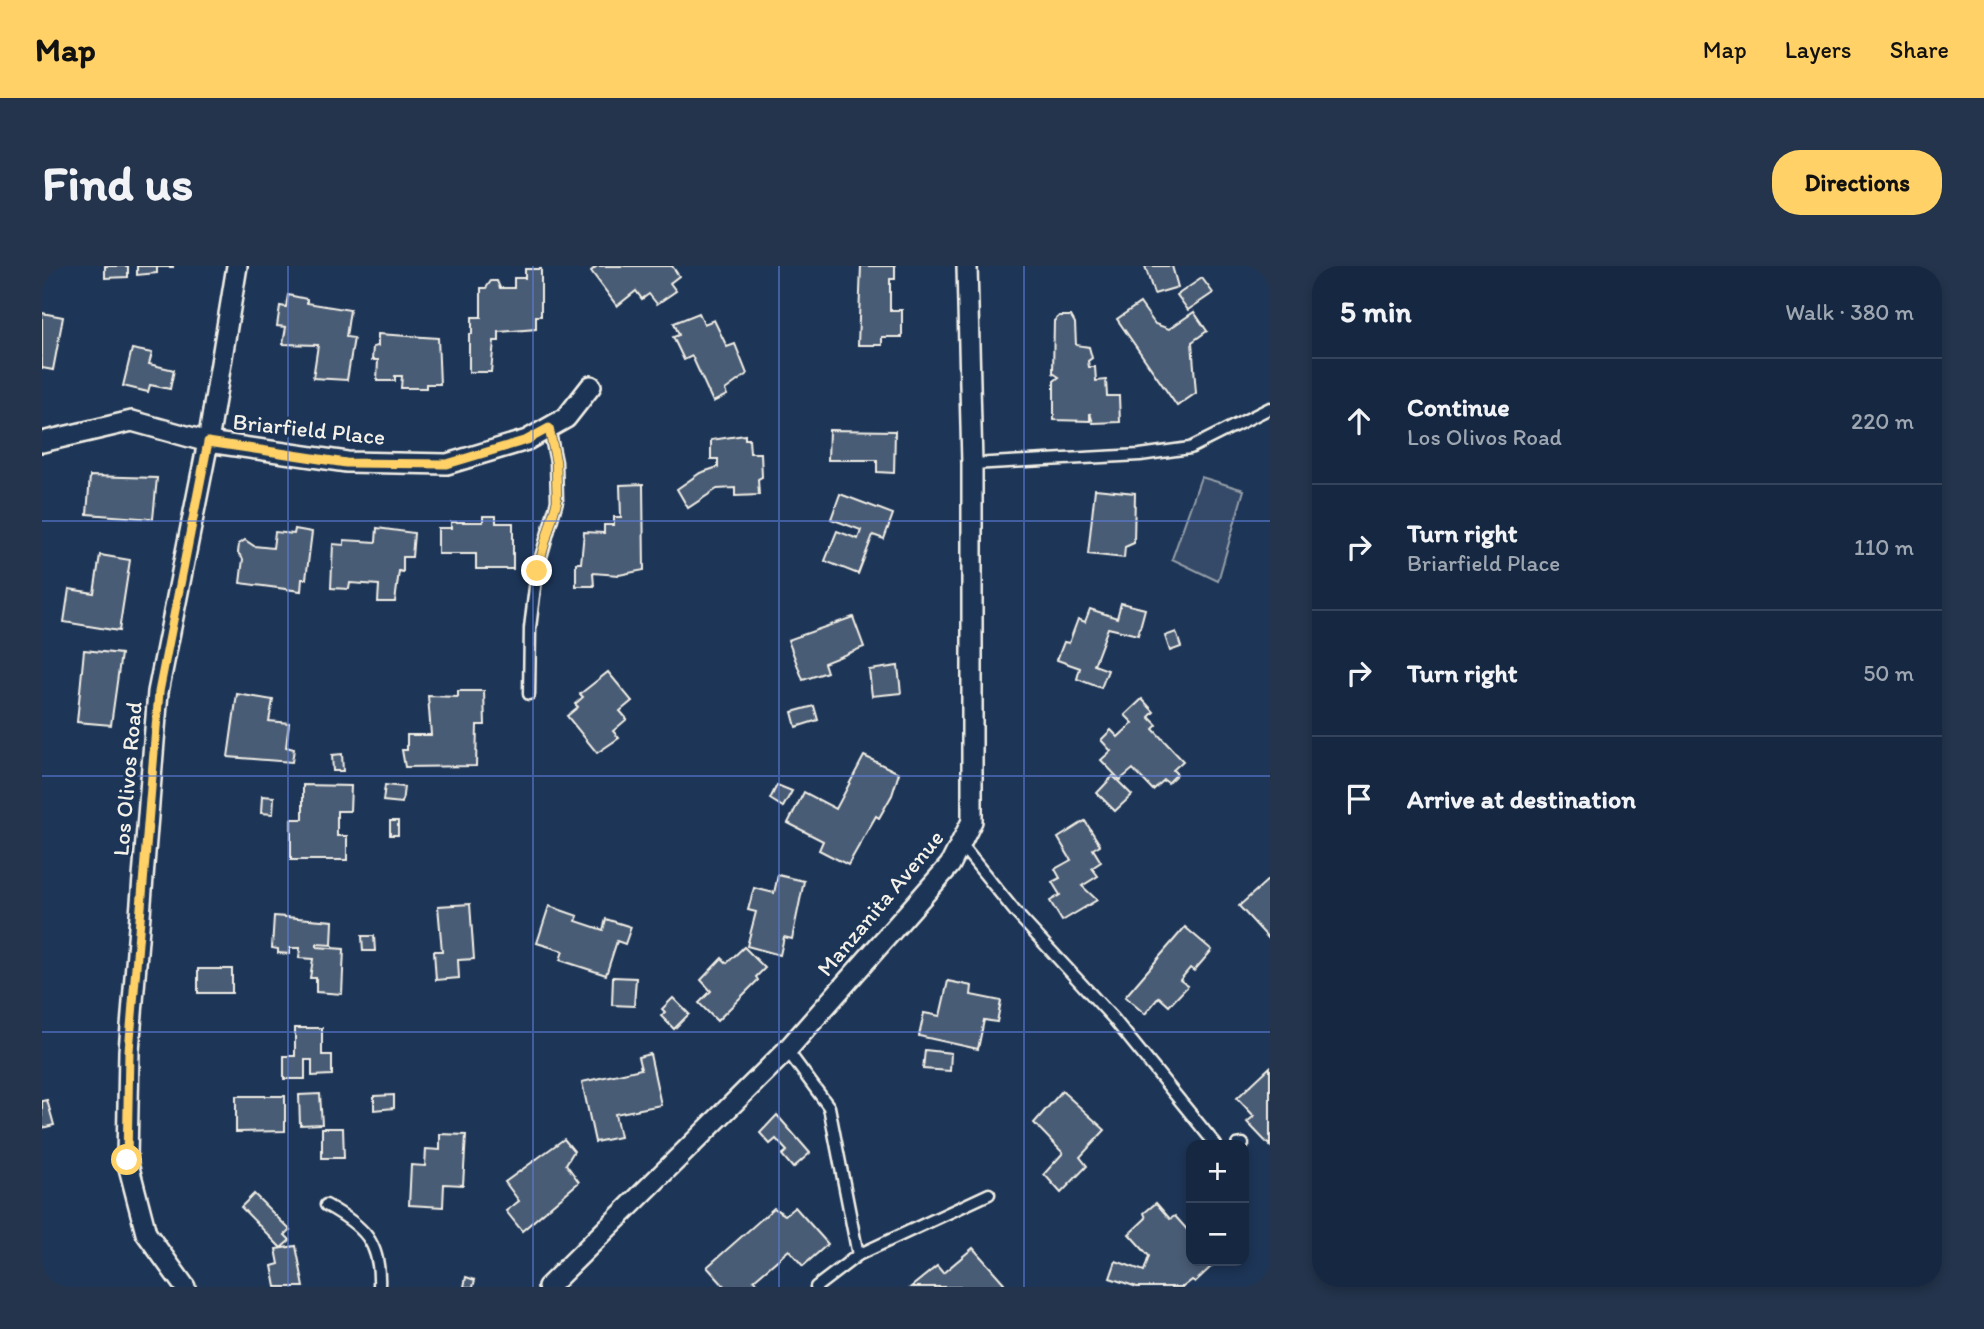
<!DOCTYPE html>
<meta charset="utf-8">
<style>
body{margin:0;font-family:Itim,sans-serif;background:#23344c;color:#f1f3f6}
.controls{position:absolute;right:21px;bottom:21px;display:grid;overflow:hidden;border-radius:14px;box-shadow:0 4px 10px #0003}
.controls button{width:63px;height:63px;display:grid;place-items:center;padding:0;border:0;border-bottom:2px solid #35445a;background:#162841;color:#f1f3f6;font:35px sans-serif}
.stop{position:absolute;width:21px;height:21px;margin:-16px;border:5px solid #ffd166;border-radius:50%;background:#fff}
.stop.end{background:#ffd166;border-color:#fff;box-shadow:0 2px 7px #0008}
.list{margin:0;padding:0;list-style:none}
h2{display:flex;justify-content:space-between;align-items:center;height:91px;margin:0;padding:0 28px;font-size:30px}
h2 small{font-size:23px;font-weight:400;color:#9ea6b1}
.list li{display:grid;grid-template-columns:46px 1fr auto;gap:21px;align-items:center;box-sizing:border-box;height:126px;padding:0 28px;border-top:2px solid #35445a}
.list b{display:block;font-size:26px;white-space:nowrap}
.list p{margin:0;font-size:23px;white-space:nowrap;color:#9ea6b1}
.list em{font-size:23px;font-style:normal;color:#9ea6b1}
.icon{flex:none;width:38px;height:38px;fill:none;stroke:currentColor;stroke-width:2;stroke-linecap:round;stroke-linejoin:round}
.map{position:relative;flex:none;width:1228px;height:1021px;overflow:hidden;border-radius:28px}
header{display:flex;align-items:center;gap:42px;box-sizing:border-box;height:98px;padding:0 35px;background:#ffd166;color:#111}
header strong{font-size:33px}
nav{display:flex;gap:38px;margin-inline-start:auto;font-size:24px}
.intro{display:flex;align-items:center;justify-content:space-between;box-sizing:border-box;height:168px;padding:0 42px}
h1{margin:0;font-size:49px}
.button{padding:18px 32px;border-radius:28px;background:#ffd166;color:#111;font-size:24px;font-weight:700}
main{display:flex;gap:42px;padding:0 42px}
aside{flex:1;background:#162841;border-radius:28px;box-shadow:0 4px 10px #0003}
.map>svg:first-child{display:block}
</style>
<header>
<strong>Map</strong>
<nav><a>Map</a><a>Layers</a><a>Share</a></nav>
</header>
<div class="intro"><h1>Find us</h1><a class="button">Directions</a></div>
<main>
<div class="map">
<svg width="1228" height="1021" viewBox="0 0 1228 1021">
<rect width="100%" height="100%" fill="#1d3557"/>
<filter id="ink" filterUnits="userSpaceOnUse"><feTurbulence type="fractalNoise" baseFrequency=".0143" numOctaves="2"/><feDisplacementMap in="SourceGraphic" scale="14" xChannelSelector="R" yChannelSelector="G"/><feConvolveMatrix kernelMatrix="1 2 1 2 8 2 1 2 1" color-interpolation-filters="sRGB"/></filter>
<g filter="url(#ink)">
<!-- green -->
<polygon fill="#354a67" stroke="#949ea8" stroke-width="2" points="1159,211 1202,224 1176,315 1130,293"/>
<!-- building -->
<g fill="#485b74" stroke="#f4f1e8" stroke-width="2">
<polygon points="63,0 86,0 86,11 63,12"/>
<polygon points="95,0 131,0 131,1 115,1 115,7 95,9"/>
<polygon points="555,0 630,0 637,10 628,17 634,25 615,38 607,28 600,33 594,25 575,40 549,5"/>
<polygon points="819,0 853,0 853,13 848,13 848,44 860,44 860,71 840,71 840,79 816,79"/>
<polygon points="1103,0 1130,0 1136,21 1112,28"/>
<polygon points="483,3 499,3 499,50 494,50 494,63 457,66 457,75 452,75 449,106 427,106 427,68 430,68 430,51 439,51 439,22 444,22 449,15 455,15 458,22 472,22 472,12 483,12"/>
<polygon points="1160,12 1171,27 1146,44 1135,29"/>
<polygon points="246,29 265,33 265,37 308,44 304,71 312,72 305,114 271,112 276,79 241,78 244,61 235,60 238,40 244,41"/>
<polygon points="1098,37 1113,58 1127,63 1152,46 1165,65 1150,76 1154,127 1135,140 1075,53"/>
<polygon points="0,47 21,51 11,104 0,102"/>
<polygon points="657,47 662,58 672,54 685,81 693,78 705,108 683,124 685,129 671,136 650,90 642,94 631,71 637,69 632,57"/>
<polygon points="1017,50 1029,50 1033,57 1034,79 1047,81 1050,92 1046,95 1047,101 1053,101 1054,115 1064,114 1065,130 1077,130 1078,156 1051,157 1048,147 1048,155 1012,154 1012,115 1017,111 1011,107 1012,55"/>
<polygon points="336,68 396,72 398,118 384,118 384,122 359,122 360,110 353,110 353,115 335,115 336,94 330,94 331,81 336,80"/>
<polygon points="90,83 110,87 107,98 132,104 128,123 108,119 106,126 81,120"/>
<polygon points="787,164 853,165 852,207 835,206 835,194 786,194"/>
<polygon points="703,169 703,173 707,173 708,187 719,187 720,211 716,213 717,229 693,230 693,222 675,223 646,242 635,223 658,207 676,201 676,193 669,193 669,174"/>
<polygon points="48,210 115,212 111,253 45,248"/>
<polygon points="601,218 602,304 577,309 551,307 552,320 534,320 534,297 539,297 542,266 562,267 562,259 572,259 572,251 579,251 578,219"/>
<polygon points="1053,223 1093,227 1092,277 1083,281 1082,292 1046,288"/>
<polygon points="798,228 851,248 842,273 831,269 816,308 783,295 795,265 816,273 819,264 789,253"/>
<polygon points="441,250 454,250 454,257 471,257 471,303 434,303 434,288 396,288 396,262 409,262 409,256 441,256"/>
<polygon points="335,262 372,267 370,291 361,291 361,306 357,305 353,336 336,336 337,319 308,317 307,323 289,322 291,278 302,279 302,274 334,276"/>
<polygon points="253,263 270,266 264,313 260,313 259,325 198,317 201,293 196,287 197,278 203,274 212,280 231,282 233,266 252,268"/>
<polygon points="58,289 88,294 77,365 22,356 27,323 52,327"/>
<polygon points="1079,337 1103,343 1096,369 1066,362 1052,399 1066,404 1059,422 1035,413 1038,402 1015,394 1022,376 1027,377 1036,353 1043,356 1048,343 1075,352"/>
<polygon points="811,351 822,381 782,397 785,406 761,414 746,374"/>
<polygon points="1134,366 1139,381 1128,385 1123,370"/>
<polygon points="42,384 79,388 69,459 35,456"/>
<polygon points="856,400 859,427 830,430 827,404"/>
<polygon points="566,406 590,435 578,445 585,453 571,465 577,472 555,487 525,450 536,441 533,438 541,431 538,428"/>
<polygon points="416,425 442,425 443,459 435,459 434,500 363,501 360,484 365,484 365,469 389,469 386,430 416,431"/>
<polygon points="195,428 231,434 227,455 247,457 244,481 252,483 250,496 186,491"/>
<polygon points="1100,433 1112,446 1107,451 1115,459 1111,463 1141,495 1131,504 1135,508 1126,517 1122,514 1111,524 1091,503 1078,514 1059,494 1069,485 1059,474 1069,464 1076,471 1091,457 1083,449"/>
<polygon points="772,440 776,454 754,461 750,446"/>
<polygon points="300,488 301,505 291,505 290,489"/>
<polygon points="822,490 857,507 850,529 837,552 834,550 806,599 777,584 781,575 746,557 762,526 794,543"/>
<polygon points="1071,510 1090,529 1073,545 1055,527"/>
<polygon points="261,519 309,520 308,545 295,545 295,570 305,570 305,594 249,594 249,553 261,553"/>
<polygon points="343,519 362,521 360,537 341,535"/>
<polygon points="735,519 750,525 741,541 728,533"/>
<polygon points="220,530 232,531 231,548 219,547"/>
<rect x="348" y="555" width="8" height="14"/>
<polygon points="1043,555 1058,579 1051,583 1059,596 1050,602 1056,610 1040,620 1055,634 1020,655 1008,635 1018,629 1010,616 1018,612 1013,603 1029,594 1016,572"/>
<polygon points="736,609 762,615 750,673 742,671 738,689 705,680 714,646 706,644 712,622 732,627"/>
<polygon points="1228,612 1228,674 1197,640"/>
<polygon points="428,638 432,693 416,694 417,712 394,714 392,685 400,685 396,640"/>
<polygon points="507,640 536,650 534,655 561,664 564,653 589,661 583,678 575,675 564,709 518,694 521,685 495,677"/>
<polygon points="232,650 291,655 290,679 275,678 275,681 302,683 300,728 274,726 274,712 268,712 271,693 257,692 258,682 248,682 248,688 236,687 236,683 230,682"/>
<polygon points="1143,661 1170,684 1152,705 1148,702 1138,714 1146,720 1127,740 1117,731 1103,748 1083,731"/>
<polygon points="320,670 332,670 333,685 321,685"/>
<polygon points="702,681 723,702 714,711 716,714 675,755 657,737 669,725 659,714 680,692 685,697"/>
<rect x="156" y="703" width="34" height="24"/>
<polygon points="571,711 594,712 592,740 570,739"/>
<polygon points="906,715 930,720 929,729 959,735 955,756 942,754 936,783 877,770 882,747 898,750"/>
<polygon points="631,732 647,748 632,763 619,750 623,746 620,743"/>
<polygon points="253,762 280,762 280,789 290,789 290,809 270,810 270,794 263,794 263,813 242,813 242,790 253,790"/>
<polygon points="883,784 909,787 908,805 881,803"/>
<polygon points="608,788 619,839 573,848 578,871 553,876 540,816 599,803 596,791"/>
<polygon points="1228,801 1228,880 1205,856 1212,850 1195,832"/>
<polygon points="1020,825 1063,864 1038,891 1045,900 1019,927 1002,908 1021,887 992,857"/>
<polygon points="278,828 280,858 258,859 257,829"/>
<polygon points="352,829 352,842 332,844 332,830"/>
<polygon points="194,830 243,830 243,865 194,866"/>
<polygon points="5,834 12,859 0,862 0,835"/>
<polygon points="735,849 768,887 751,902 740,889 745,885 734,873 728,878 718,867"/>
<polygon points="280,862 301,862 302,892 280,892"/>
<polygon points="398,868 424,869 421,919 402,918 401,941 367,939 369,899 383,900 384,883 398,884"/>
<polygon points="522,873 532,885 524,898 537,916 480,965 464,945 477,935 463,916"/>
<polygon points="212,928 248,964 243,969 248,974 239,982 199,941"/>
<polygon points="1114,937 1128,953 1133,950 1149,968 1149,995 1165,995 1170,1000 1153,1016 1150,1014 1141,1021 1095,1021 1068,1012 1074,995 1102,1005 1107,990 1087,968 1104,952 1102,947"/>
<polygon points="753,941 786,978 761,1000 747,984 712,1014 719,1021 683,1021 665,1001 732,942 743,949"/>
<polygon points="254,980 262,1021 234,1021 230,1000 237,998 234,983"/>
<polygon points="931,982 962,1017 958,1021 869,1021 895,1000 901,1007"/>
<polygon points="424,1011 433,1014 431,1021 422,1021"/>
</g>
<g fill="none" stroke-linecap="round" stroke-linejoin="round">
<defs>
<g id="lane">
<polyline points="930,198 1098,189 1148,182 1228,142"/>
<polyline points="487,428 488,362 495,305 515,235 514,196 507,162"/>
<polyline points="920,580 975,648 1071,752 1174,879"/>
<polyline points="745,784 787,841 816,989"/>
<polyline points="1195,879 1201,878"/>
<path d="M 284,939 C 322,960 339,976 337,1021"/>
<polyline points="774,1021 816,989 947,928"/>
</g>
<g id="street">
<polyline points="0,176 90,155 166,176 305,196 405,198 485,174 524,152 549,120"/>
<polyline points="143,1021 104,967 85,894 87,785 116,426 166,176 195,0"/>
<polyline points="506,1021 745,784 908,599 930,555 930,198 925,0"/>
</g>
</defs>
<!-- lane casing -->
<use href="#lane" stroke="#f4f1e8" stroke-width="15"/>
<!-- street casing -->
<use href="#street" stroke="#f4f1e8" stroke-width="24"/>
<!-- lane -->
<use href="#lane" stroke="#1d3557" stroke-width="10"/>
<!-- street -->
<use href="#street" stroke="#1d3557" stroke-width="19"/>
</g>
</g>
<g fill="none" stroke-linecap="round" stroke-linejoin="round" filter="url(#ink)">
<!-- route -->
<polyline stroke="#ffd166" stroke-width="9" points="85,894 87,785 117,426 166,176 304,197 405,198 485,174 507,162 514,196 515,235 495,305"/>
</g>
<!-- grid -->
<path fill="none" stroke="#5e7fdd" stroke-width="2" stroke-opacity="0.55" d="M 246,0 L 246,1021M 491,0 L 491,1021M 737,0 L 737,1021M 982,0 L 982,1021M 0,255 L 1228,255M 0,510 L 1228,510M 0,766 L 1228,766"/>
<g text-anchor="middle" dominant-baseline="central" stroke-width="6" stroke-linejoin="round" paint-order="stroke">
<!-- street labels -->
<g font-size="23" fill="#f4f1e8" stroke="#1d3557">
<text transform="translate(267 163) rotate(6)">Briarfield Place</text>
<text transform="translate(85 513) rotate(-85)">Los Olivos Road</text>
<text transform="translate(838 637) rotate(-50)">Manzanita Avenue</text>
</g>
</g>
</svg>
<div class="controls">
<button>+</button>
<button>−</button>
</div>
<div class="stop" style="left:85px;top:894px"></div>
<div class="stop end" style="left:495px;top:305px"></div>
</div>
<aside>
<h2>5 min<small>Walk · 380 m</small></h2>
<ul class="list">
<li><svg class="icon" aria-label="ahead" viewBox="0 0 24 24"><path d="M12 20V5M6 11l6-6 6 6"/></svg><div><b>Continue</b><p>Los Olivos Road</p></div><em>220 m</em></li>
<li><svg class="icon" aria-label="right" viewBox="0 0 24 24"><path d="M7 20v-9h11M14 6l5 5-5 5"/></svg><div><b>Turn right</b><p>Briarfield Place</p></div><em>110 m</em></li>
<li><svg class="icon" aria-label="right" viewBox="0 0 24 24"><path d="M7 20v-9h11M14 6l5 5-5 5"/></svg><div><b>Turn right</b></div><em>50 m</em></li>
<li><svg class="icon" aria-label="arrive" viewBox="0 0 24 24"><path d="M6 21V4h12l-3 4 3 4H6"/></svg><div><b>Arrive at destination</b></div></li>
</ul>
</aside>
</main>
